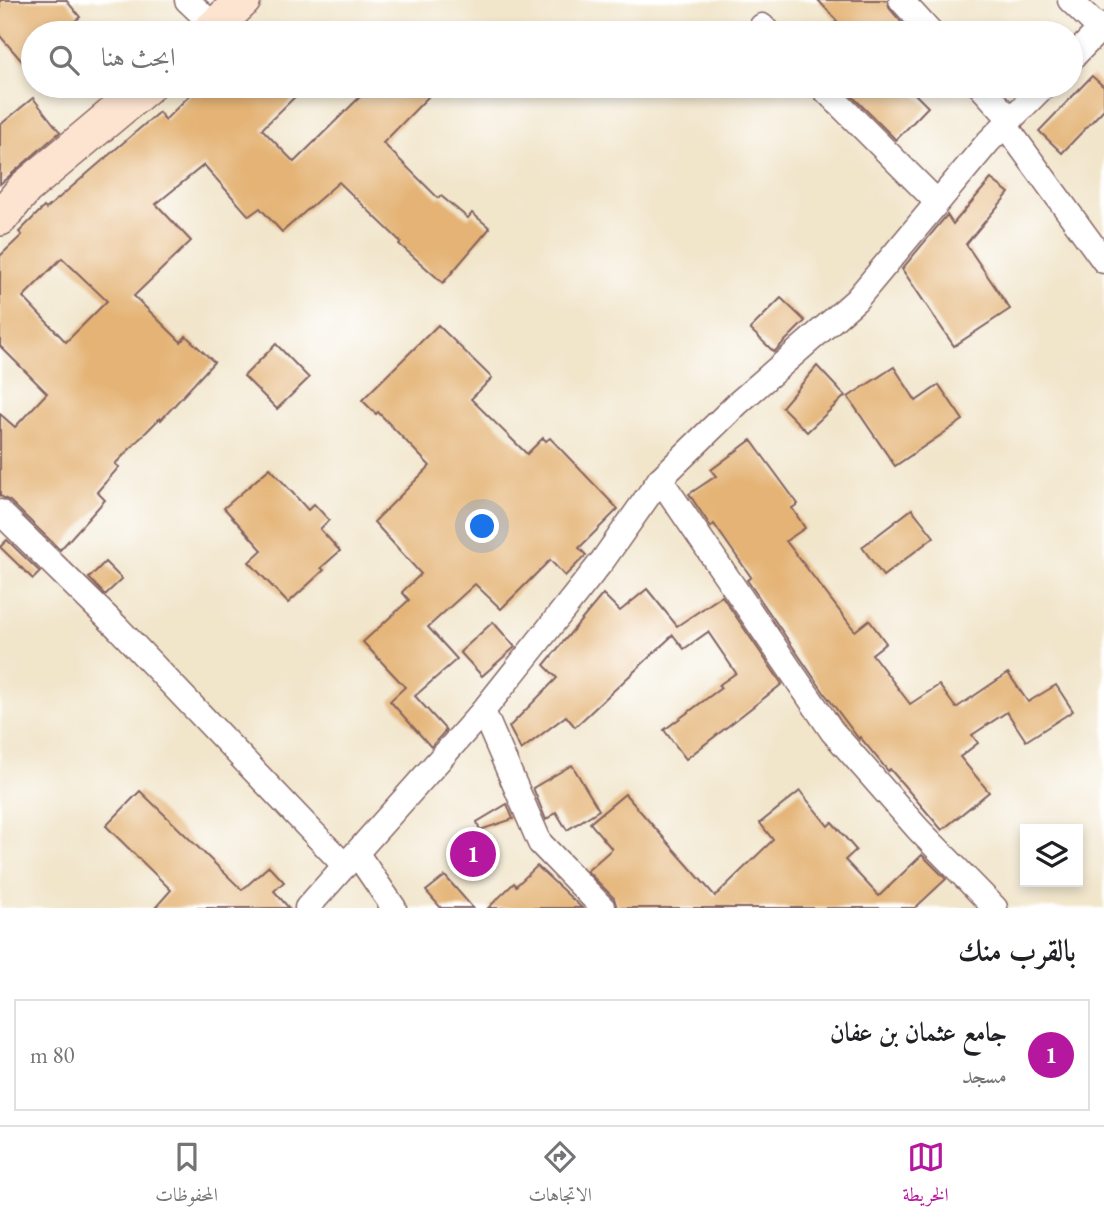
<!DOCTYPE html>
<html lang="ar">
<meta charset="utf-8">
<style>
body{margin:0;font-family:"EB Garamond",Amiri,serif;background:#f2f2f2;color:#202124;direction:rtl}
.controls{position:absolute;right:21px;bottom:21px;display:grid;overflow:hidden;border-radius:0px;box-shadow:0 4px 10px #0003}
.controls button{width:63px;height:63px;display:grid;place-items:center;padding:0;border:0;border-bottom:2px solid #e0e0e0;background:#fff;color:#202124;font:35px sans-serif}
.you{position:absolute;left:483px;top:527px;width:24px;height:24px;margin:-18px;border:5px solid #fff;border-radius:50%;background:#1a73e8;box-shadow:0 0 0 10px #1a73e833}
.badge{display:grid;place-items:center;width:46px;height:46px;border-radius:50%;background:#b5179e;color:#fff;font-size:23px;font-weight:700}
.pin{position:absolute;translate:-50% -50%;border:4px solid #fff;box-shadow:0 2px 7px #0006}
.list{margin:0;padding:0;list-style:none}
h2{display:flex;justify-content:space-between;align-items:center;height:91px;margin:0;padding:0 28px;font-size:30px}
h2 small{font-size:23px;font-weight:400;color:#757577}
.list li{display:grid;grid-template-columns:46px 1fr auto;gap:21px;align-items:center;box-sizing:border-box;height:112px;margin:0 14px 14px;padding:0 14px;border:2px solid #e0e0e0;border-radius:0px}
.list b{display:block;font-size:26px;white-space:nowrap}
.list p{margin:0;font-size:23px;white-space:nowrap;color:#757577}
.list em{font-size:23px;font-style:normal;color:#757577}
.icon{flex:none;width:38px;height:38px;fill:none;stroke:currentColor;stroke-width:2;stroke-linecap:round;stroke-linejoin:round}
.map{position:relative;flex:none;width:1104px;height:908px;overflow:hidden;direction:ltr}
.search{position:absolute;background:#fff;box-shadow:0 4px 10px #0003;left:21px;right:21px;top:21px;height:77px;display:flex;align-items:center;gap:18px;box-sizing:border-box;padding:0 24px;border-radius:38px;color:#757577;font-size:26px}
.sheet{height:217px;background:#fff}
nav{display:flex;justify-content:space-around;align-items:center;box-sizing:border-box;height:98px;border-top:2px solid #e0e0e0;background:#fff;font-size:19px;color:#757577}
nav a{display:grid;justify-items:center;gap:4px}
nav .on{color:#b5179e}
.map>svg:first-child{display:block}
</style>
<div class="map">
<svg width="1104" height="908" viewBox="0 0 1104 908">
<rect width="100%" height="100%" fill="#fff"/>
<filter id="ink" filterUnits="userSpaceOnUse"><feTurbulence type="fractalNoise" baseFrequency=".0143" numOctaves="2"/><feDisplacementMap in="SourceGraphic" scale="14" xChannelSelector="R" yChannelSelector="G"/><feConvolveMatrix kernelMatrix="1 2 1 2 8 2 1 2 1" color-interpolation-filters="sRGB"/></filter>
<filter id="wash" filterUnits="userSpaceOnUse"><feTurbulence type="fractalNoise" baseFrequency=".00686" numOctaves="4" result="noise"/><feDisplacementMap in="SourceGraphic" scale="28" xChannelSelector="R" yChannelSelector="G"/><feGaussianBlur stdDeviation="1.57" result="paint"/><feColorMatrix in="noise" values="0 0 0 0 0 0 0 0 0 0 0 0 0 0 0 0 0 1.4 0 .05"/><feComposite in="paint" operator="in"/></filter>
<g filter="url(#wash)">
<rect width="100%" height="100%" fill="#f1e5ca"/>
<g id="blocks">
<!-- building -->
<g fill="#e4b375" fill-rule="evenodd">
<polygon points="0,0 66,0 80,17 60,33 33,33 33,74 0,36"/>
<polygon points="818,0 887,0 890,9 907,29 903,33 825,33 837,21"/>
<polygon points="1092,76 1104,87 1104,109 1062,153 1039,131"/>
<path d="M 199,86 L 306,86 L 262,129 L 294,162 L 371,86 L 417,86 L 428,97 L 383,143 L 438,198 L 441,196 L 468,218 L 472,213 L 490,228 L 443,283 L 399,244 L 401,242 L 339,182 L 282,232 L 260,208 L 249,216 L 204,165 L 156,204 L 191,241 L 134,296 L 181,342 L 186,336 L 214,362 L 161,420 L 160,418 L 115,464 L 119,467 L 97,492 L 105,500 L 60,550 L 10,501 L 0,496 L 0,414 L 15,427 L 47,393 L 0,346 L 0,256 L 22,235 L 19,232 L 44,207 L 46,209 L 159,112 L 165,120 ZM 62,258 L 107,301 L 66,342 L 23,297 Z"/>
<polygon points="842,86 907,86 928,107 896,140"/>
<polygon points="33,98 60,132 0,184 0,125"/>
<polygon points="991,179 1009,193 966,244 1010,309 954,346 902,269 947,215 953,224"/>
<polygon points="781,298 805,321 774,352 750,329"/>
<polygon points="438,325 492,378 471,399 527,454 543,438 546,441 550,438 618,509 579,548 586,555 565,576 550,560 501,609 475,584 428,627 457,659 415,696 446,730 431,747 390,701 405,687 363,642 409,600 402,592 421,574 374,522 430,466 378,412 376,414 362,400"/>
<polygon points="276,344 309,378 277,409 244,376"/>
<polygon points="817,366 845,396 807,432 782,407"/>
<polygon points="894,367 916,401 939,385 963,420 895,466 848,397"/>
<polygon points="751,440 798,504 792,508 805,528 786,541 855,631 869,620 886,643 872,654 910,704 939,685 956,708 1008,673 1028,702 1056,685 1073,711 1026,741 1007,712 972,735 978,743 960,757 989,792 942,830 890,769 888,771 860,737 859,739 825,694 747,580 751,577 714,524 711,527 689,494 716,476 711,470"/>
<polygon points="270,468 308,510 314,504 329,520 320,529 340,551 321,568 324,570 288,603 249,562 262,550 224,508"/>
<polygon points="912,509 934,537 883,576 862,547"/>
<polygon points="7,540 40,572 33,579 0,547"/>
<polygon points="105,562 122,579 105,595 89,578"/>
<polygon points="647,589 677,626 722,596 782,684 686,759 664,730 721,688 719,685 736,673 708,632 684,649 673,635 575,727 566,716 521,750 509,727 557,678 544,665 603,594 620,611"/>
<polygon points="493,622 515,647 482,676 460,652"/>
<polygon points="572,765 599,810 567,830 556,812 546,820 533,788"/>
<polygon points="140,791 242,890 269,866 284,882 274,891 289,908 155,908 171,890 106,826"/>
<polygon points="800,791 828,826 832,822 856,850 845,860 879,896 922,855 946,879 915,908 617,908 614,898 587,871 612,849 590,823 625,794 715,896 773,840 760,823"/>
<polygon points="507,804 513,819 480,830 477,822"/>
<polygon points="537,866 582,908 488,908 514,883 516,886"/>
<polygon points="445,876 473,908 441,908 426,891"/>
</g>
</g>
</g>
<g filter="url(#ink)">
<use href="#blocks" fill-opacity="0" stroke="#846463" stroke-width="2"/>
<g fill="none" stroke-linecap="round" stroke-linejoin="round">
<defs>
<g id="street">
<polyline points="187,0 215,27"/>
<polyline points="901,0 931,33"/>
<polyline points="1070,0 1100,29"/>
<polyline points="762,26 769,33"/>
<polyline points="1071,59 1104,25"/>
<polyline points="821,86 937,202"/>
<polyline points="980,86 1011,120"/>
<polyline points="1005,125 1104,261"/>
<polyline points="660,479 832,731 918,829 995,908"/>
<polyline points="0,512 118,628 345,866"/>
<polyline points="483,711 540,843 603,908"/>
<polyline points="357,854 394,908"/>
<polyline points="307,908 483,711 603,560 660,479 738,403 856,300 988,142 1044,86"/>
</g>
<g id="secondary">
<polyline points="208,33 243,0"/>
<polyline points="0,218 25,188 147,86"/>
</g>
</defs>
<!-- street casing -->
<use href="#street" stroke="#846463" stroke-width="27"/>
<!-- secondary casing -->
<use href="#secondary" stroke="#846463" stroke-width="38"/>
<!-- street -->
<use href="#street" stroke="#fff" stroke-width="24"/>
<!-- secondary -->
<use href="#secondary" stroke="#fde4d1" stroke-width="35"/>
</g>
</g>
</svg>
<div class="controls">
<button><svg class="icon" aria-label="layers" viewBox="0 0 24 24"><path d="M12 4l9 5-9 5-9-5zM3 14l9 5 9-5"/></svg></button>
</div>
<div class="you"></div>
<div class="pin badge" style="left:473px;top:854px">1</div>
<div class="search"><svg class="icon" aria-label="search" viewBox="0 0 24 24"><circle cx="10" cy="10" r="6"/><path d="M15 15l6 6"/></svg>ابحث هنا</div>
</div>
<section class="sheet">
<h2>بالقرب منك<small></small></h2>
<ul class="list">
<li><span class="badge">1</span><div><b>جامع عثمان بن عفان</b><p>مسجد</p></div><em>80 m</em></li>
</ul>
</section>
<nav>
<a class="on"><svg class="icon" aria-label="map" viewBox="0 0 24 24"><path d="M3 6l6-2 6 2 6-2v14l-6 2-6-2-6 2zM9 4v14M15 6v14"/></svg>الخريطة</a>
<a><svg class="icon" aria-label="directions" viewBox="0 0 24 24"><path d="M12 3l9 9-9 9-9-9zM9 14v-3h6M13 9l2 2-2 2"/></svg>الاتجاهات</a>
<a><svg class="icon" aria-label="saved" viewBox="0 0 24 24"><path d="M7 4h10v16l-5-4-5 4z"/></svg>المحفوظات</a>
</nav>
